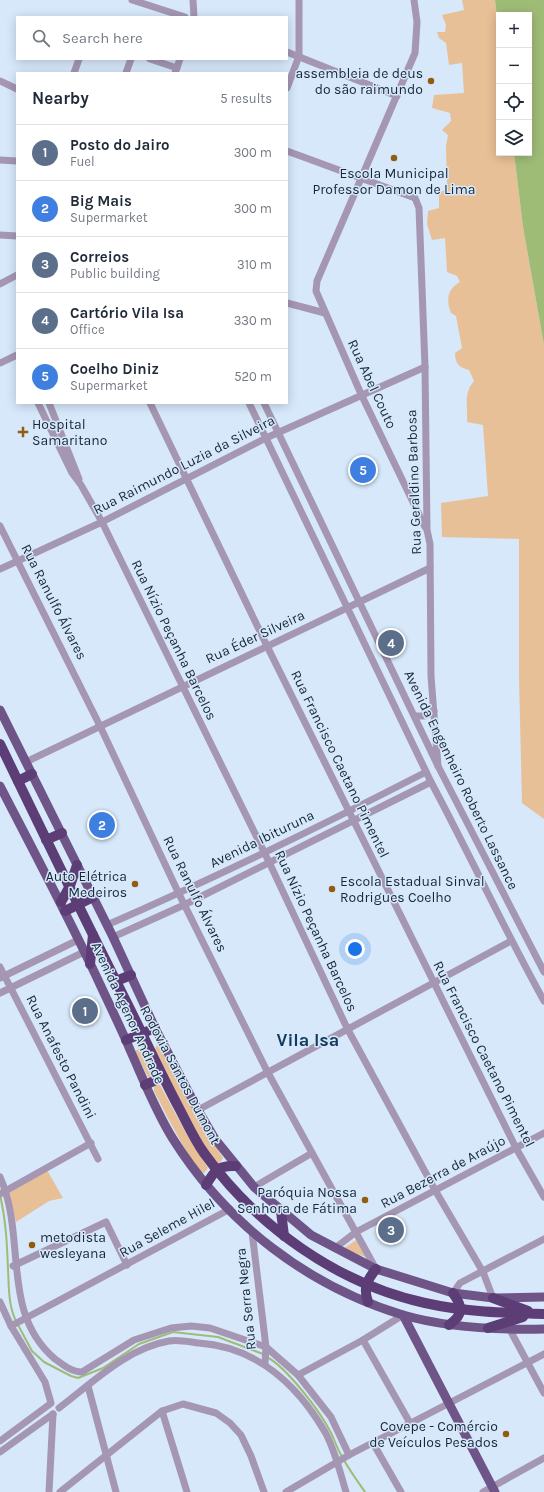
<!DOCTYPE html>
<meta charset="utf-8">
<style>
body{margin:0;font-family:Karla,sans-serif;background:#f6f6f7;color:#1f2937}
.controls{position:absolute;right:12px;top:12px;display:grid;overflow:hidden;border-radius:0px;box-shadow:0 2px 10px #0003}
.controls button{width:36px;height:36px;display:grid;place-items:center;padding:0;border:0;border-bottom:1px solid #e0e1e3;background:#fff;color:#1f2937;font:20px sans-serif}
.you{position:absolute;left:355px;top:949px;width:14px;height:14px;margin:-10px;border:3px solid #fff;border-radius:50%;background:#1a73e8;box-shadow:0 0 0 6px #1a73e833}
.badge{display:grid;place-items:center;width:26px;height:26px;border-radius:50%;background:#2563eb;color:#fff;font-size:13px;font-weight:700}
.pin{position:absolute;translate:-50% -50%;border:2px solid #fff;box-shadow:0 1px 4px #0006}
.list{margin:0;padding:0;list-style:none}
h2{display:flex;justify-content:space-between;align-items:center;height:52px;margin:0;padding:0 16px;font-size:17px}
h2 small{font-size:13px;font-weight:400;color:#747a83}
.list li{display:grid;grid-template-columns:26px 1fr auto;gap:12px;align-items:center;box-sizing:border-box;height:56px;padding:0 16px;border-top:1px solid #e0e1e3}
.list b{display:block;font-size:15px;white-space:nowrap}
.list p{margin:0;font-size:13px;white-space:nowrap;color:#747a83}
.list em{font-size:13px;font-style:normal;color:#747a83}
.icon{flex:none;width:22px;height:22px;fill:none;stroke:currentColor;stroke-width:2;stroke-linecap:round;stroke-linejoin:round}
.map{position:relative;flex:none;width:544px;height:1492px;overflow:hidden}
.search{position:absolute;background:#fff;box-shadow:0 2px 10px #0003;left:16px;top:16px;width:272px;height:44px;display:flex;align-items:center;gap:10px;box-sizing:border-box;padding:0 14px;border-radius:0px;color:#747a83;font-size:15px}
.panel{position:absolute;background:#fff;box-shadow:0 2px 10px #0003;left:16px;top:72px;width:272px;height:332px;border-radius:0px}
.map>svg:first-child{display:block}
</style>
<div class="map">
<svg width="544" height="1492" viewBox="0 0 544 1492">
<rect width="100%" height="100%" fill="#d6e8fa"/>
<!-- green -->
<g fill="#e8c097">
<path d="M 462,0 L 495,0 L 499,35 L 499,153 L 514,153 L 523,227 L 544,345 L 544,819 L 522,803 L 519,678 L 519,539 L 442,537 L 441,503 L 488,496 L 483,425 L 467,422 C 468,405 463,394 474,381 L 469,370 C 459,368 455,363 455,353 L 462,348 L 456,316 L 451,313 C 446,300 447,289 460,282 L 457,276 L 447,272 L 445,238 L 432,240 L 427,224 L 428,211 L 439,208 L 439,192 L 447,190 L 446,146 L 448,135 L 442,130 L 451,121 L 450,113 L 432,108 L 434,95 L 464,93 L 462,63 L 449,65 L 446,43 L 439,38 L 437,32 L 445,32 L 446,25 L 442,15 L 464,10 Z"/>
<polygon points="159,1045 197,1117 223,1158 219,1164 217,1163 199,1138 155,1050 156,1046"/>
<polygon points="142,1047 144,1048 157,1073 151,1079 148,1077 135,1051"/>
<path d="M 158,1084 L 160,1085 L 187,1135 L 208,1168 L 204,1173 C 194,1171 161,1104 154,1091 L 154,1087 Z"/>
<polygon points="47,1170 63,1198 49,1201 16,1222 9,1191"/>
<polygon points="356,1240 366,1257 343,1249"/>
</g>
<!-- water -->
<polygon fill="#9fbc77" points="495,0 544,0 544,345 523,227 514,153 529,153 529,15 499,15 499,35"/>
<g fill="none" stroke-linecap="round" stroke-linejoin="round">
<!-- stream -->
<g stroke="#9fbc77" stroke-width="2">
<path d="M 0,1195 C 6,1220 7,1244 8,1269 C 9,1286 8,1305 16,1321"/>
<polyline points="18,1325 32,1351 44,1362 71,1376 78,1378 103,1368 139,1344 173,1332 218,1337 263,1354"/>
<path d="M 267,1357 C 287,1368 319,1410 330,1431 C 334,1438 336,1446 340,1453 C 347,1467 356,1479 365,1492"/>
</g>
<!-- minor -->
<g stroke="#a597b3" stroke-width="7">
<polyline points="132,0 185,17"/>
<polyline points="193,0 194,17"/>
<polyline points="414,0 417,22 415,53 317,281 316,291 361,394 425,527"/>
<polyline points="287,52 397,96"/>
<polyline points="150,59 177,68"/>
<polyline points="74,73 79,59"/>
<polyline points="126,73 131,59"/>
<polyline points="175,73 180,59"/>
<polyline points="0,81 17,89"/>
<polyline points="287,88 299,56 299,0"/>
<polyline points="287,151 415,198 419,208 425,367 427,530 430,544 431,676 438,766"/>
<polyline points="0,160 17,161"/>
<polyline points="0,235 17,236"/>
<polyline points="0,284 17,275"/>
<polyline points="287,303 325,313"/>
<polyline points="0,363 17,355"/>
<polyline points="38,403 72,473 81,485 102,522 269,862 347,1028 435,1190 483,1272 493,1298"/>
<polyline points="49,403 79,479"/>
<polyline points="150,403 267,646 516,1148 544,1197"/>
<path d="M 249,403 L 431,782 C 470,855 504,929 544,1001"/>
<polyline points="264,403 438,766 544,972"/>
<polyline points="0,526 100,726 179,894 267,1071 376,1269"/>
<polyline points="0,569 102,522 266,438 425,367"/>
<polyline points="415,716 425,716 434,711"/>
<polyline points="26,762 430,568"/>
<path d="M 107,925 C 215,878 321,826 426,772"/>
<polyline points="113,937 184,905 431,782"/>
<polyline points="0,967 98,1159"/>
<polyline points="0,978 78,940"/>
<polyline points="0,993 84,952"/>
<polyline points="198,1110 511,941"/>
<path d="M 0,1177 C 27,1237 0,1313 55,1359 C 63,1365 72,1372 82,1372 L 134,1340 L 171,1328 L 191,1326 L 210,1328 L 266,1347 L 298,1375 L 331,1417 L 349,1455"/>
<polyline points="254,1187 312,1153"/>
<polyline points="0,1194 91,1143"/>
<polyline points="252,1232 266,1347 265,1363"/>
<polyline points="335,1248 356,1232 544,1133"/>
<polyline points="13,1266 106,1222 127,1265"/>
<polyline points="453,1293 460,1283 544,1239"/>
<polyline points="0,1302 11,1326 45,1382 51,1403"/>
<polyline points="11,1326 230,1209"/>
<polyline points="510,1330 544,1393"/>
<polyline points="363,1340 410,1423"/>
<polyline points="298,1375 363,1340 403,1315"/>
<polyline points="88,1386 116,1492"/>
<path d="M 59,1408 C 92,1383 127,1348 169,1341 C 178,1339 190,1342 199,1343 C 256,1347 297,1384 325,1432 C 335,1450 340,1472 346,1492"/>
<polyline points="162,1411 187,1492"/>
<polyline points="0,1441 50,1404"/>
<polyline points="373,1443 401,1492"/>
<polyline points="0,1452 53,1414"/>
<polyline points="49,1492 53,1414"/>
<polyline points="60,1492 162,1411 183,1404 216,1413 230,1423 241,1435 251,1456 264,1492"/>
<polyline points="286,1492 349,1455 544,1354"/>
<polyline points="483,1492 544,1458"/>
</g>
<!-- major -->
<g stroke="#6f5587" stroke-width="9">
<polyline points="0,710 113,937 155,1028 198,1110 215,1139 254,1187 311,1235 376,1269 453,1293 493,1298 544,1297"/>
<path d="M 0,786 C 33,850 67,914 98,980 C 109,1004 121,1028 131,1052 C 144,1081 156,1112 173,1139 C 226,1223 307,1286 403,1315 C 448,1328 498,1330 544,1329"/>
<polyline points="403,1315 495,1492"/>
</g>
<!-- highway -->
<g stroke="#5c3d76" stroke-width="10">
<path d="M 0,744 C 42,831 84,918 128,1005 C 145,1039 161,1074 179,1108 C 187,1123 194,1139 204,1153 C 256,1226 338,1284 425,1303 C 465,1312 504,1313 544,1314"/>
<polyline points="18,781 32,774"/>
<polyline points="46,840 62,833"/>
<polyline points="61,902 70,886 77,865"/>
<polyline points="65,911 93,897"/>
<polyline points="90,964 93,935"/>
<polyline points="116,981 131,975"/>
<polyline points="126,1040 155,1028"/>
<polyline points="145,1085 163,1077"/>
<path d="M 206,1185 C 215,1170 218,1165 236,1166"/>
<polyline points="281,1211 284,1236"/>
<polyline points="493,1298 528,1311"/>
<path d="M 368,1302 C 363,1288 367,1280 376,1269"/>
<path d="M 449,1325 C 464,1314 463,1307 453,1293"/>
<polyline points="488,1328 523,1317"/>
</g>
</g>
<!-- markers -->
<g fill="#925b12" stroke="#d6e8fa" stroke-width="1.5">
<circle cx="431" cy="81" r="4"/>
<circle cx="394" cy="158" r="4"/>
<path d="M21 426h4v4h4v4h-4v4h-4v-4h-4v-4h4z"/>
<circle cx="135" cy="884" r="4"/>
<circle cx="332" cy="889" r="4"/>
<circle cx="365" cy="1200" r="4"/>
<circle cx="32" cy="1245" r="4"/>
<circle cx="506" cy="1434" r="4"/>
</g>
<g text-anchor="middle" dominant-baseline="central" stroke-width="3" stroke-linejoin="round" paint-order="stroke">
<!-- poi labels -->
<g font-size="14" fill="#162838" stroke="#d6e8fa" text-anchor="end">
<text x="423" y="73">assembleia de deus<tspan x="423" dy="16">do são raimundo</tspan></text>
<text x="394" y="173" text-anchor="middle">Escola Municipal<tspan x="394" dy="16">Professor Damon de Lima</tspan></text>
<text x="32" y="424" text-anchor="start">Hospital<tspan x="32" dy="16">Samaritano</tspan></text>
<text x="127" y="876">Auto Elétrica<tspan x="127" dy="16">Medeiros</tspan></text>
<text x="340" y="881" text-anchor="start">Escola Estadual Sinval<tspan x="340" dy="16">Rodrigues Coelho</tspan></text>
<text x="357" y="1192">Paróquia Nossa<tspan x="357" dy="16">Senhora de Fátima</tspan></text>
<text x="40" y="1237" text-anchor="start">metodista<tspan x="40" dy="16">wesleyana</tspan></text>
<text x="498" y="1426">Covepe - Comércio<tspan x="498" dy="16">de Veículos Pesados</tspan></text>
</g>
<!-- street labels -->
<g font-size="14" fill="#162838" stroke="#d6e8fa">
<text transform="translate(372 384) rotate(65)">Rua Abel Couto</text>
<text transform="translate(184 465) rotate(-27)">Rua Raimundo Luzia da Silveira</text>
<text transform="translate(414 482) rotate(-92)">Rua Geraldino Barbosa</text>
<text transform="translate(54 602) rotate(63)">Rua Ranulfo Álvares</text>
<text transform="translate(255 637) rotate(-25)">Rua Éder Silveira</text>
<text transform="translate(174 640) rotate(64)">Rua Nízio Peçanha Barcelos</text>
<text transform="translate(340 764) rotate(64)">Rua Francisco Caetano Pimentel</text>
<text transform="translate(461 780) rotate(64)">Avenida Engenheiro Roberto Lassance</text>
<text transform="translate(262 839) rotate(-26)">Avenida Ibituruna</text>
<text transform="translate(195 894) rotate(64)">Rua Ranulfo Álvares</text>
<text transform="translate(316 931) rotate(65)">Rua Nízio Peçanha Barcelos</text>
<text transform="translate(128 1013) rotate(65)">Avenida Agenor Andrade</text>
<text transform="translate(484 1054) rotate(63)">Rua Francisco Caetano Pimentel</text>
<text transform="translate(61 1057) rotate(63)">Rua Anafesto Pandini</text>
<text transform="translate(180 1075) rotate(62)">Rodovia Santos Dumont</text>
<text transform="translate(443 1172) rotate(-28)">Rua Bezerra de Araújo</text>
<text transform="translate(167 1228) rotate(-29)">Rua Seleme Hilel</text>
<text transform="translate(246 1299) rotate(-96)">Rua Serra Negra</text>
</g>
<!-- district labels -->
<g font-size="18" font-weight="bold" fill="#0f3a5d" stroke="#d6e8fa">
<text x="308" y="1040">Vila Isa</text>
</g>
</g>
</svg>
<div class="controls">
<button>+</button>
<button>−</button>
<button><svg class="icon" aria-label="locate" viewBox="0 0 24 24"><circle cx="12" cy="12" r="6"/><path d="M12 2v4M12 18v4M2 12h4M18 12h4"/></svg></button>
<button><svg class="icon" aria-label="layers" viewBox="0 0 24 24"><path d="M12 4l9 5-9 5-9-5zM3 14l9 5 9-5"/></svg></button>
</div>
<div class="you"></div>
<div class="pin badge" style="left:85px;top:1011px;background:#5c6f8a">1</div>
<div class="pin badge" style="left:102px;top:825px;background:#3f7fe0">2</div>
<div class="pin badge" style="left:391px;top:1230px;background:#5c6f8a">3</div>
<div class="pin badge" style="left:391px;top:643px;background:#5c6f8a">4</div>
<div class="pin badge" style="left:363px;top:470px;background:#3f7fe0">5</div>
<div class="search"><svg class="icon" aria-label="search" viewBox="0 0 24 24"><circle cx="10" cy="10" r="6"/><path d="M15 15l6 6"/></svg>Search here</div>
<section class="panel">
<h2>Nearby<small>5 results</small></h2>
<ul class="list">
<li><span class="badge" style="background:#5c6f8a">1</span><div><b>Posto do Jairo</b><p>Fuel</p></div><em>300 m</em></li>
<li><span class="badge" style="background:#3f7fe0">2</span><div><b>Big Mais</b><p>Supermarket</p></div><em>300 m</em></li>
<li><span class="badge" style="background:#5c6f8a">3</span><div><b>Correios</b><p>Public building</p></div><em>310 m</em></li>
<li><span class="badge" style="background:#5c6f8a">4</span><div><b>Cartório Vila Isa</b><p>Office</p></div><em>330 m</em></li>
<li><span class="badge" style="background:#3f7fe0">5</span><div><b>Coelho Diniz</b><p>Supermarket</p></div><em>520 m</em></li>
</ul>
</section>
</div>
